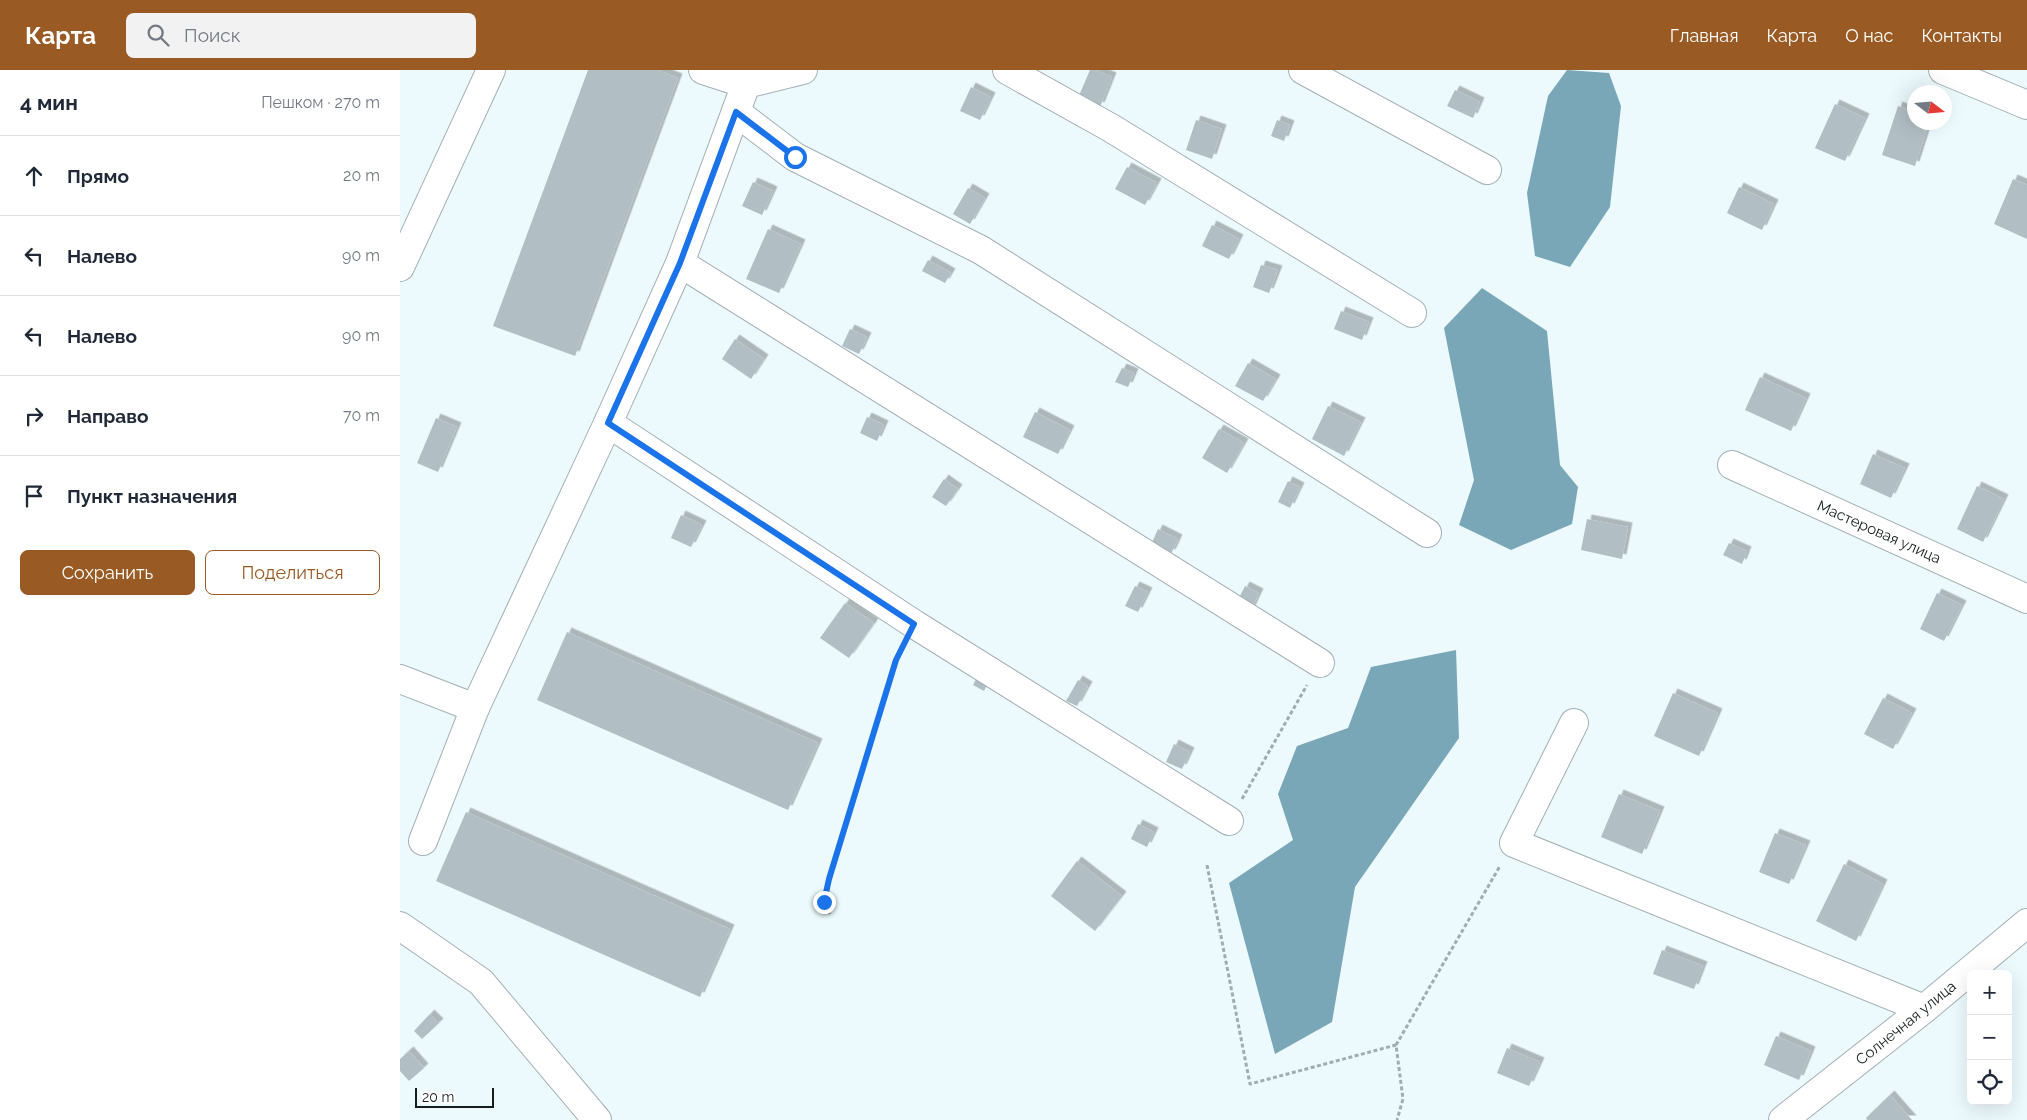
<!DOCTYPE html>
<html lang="ru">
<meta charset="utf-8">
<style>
body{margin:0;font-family:Raleway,sans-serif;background:#f2f2f3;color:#1f2937}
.controls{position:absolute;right:15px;bottom:15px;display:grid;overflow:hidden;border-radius:8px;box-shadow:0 5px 20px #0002}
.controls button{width:45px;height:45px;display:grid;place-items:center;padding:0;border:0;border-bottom:1px solid #e0e1e3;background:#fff;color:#1f2937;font:25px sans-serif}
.compass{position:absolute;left:1507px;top:15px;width:45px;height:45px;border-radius:50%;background:#fff;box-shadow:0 5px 20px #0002;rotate:106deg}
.scale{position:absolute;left:15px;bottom:12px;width:79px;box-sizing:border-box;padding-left:5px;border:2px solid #171c1d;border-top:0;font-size:14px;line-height:18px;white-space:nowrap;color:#171c1d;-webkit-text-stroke:4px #fff;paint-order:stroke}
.stop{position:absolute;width:15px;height:15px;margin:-11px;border:4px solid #1a73e8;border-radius:50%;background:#fff}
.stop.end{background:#1a73e8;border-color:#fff;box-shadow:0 1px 5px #0008}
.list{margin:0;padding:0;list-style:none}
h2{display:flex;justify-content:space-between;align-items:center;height:65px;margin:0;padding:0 20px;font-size:21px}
h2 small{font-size:16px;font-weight:400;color:#747a83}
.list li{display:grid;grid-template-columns:32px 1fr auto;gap:15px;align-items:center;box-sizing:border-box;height:80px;padding:0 20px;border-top:1px solid #e0e1e3}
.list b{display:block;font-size:19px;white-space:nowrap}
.list em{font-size:16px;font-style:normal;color:#747a83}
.actions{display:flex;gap:10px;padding:15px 20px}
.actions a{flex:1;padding:11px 0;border:1px solid #9a5a24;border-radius:8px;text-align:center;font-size:18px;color:#9a5a24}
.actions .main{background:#9a5a24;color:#fff}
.icon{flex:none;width:28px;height:28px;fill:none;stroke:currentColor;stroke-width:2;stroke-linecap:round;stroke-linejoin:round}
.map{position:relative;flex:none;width:1627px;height:1050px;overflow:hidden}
header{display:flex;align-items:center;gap:30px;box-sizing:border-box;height:70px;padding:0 25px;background:#9a5a24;color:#fff}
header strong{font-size:24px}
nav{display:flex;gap:28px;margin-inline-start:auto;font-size:18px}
.search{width:350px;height:45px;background:#f2f2f3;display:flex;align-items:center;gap:12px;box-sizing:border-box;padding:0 18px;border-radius:8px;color:#747a83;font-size:19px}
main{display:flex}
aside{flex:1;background:#fff}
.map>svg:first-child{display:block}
</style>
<header>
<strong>Карта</strong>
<div class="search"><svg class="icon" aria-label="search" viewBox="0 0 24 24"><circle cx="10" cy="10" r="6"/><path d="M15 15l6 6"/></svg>Поиск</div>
<nav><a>Главная</a><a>Карта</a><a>О нас</a><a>Контакты</a></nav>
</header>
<main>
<aside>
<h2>4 мин<small>Пешком · 270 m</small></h2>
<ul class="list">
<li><svg class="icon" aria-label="ahead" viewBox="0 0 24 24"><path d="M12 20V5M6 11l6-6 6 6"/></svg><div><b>Прямо</b></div><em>20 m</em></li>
<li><svg class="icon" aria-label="left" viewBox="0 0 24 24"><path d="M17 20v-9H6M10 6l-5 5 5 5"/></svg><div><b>Налево</b></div><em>90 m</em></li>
<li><svg class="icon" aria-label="left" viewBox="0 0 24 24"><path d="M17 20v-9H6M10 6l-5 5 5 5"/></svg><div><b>Налево</b></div><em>90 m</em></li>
<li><svg class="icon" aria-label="right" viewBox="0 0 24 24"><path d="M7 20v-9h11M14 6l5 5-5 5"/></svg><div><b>Направо</b></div><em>70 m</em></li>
<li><svg class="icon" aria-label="arrive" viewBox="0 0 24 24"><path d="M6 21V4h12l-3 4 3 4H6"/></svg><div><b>Пункт назначения</b></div></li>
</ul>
<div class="actions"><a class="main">Сохранить</a><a>Поделиться</a></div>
</aside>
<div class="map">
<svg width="1627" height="1050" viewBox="0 0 1627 1050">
<defs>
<filter id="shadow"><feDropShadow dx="4.5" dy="-4.5" stdDeviation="0" flood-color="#0004"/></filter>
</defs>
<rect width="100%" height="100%" fill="#ecfafe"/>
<!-- water -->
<g fill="#7aa7b7">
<polygon points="1167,0 1209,3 1221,36 1210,137 1170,197 1135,186 1127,123 1148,26"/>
<polygon points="1082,218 1147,261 1160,395 1178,417 1172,454 1111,480 1059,455 1074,410 1044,258"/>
<polygon points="1056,580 1059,668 955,817 932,952 875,984 829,813 893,770 878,724 897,676 948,658 971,597"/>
</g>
<!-- building -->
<g fill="#b1bec3" filter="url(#shadow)">
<polygon points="188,0 257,0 278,8 175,286 93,256"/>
<polygon points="690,0 695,0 712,7 700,37 678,28"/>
<polygon points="571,17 591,27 580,50 560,41"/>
<polygon points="1055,20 1080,32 1073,48 1047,36"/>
<polygon points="1435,34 1465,48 1445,91 1415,78"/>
<polygon points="1498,36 1514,42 1514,52 1529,52 1515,96 1482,85"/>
<polygon points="796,50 822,59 812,89 786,80"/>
<polygon points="877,50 890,55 884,71 871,66"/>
<polygon points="727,97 757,113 745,135 715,119"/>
<polygon points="1613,109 1627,115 1627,169 1594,154"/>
<polygon points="353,112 373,121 362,145 342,136"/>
<polygon points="1339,117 1374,134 1362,160 1327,143"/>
<polygon points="568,118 585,128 570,154 553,144"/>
<polygon points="812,155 839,169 829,189 802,176"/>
<polygon points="368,159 401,174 379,223 346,209"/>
<polygon points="528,190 551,203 545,213 522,201"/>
<polygon points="861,195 878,200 869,223 853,217"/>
<polygon points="941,241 969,252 962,270 934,259"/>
<polygon points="450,259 467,267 459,284 442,276"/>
<polygon points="335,269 364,289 351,309 322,289"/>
<polygon points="848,293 876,309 863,331 835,316"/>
<polygon points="722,298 734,303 728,317 715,312"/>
<polygon points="1360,307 1406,328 1391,361 1345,340"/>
<polygon points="928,336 961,352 944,386 912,369"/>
<polygon points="635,342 670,360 658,384 623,367"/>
<polygon points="467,347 484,355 477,371 460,363"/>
<polygon points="36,348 57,357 38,402 17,393"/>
<polygon points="819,359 844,373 827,403 802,388"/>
<polygon points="1473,384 1505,398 1491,428 1460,414"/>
<polygon points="544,409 558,419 546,436 532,427"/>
<polygon points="888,411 900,417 890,438 878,432"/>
<polygon points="1577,416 1604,429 1583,472 1557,459"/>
<polygon points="281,445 302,455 291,477 271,468"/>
<polygon points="1187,449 1228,457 1222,489 1181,480"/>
<polygon points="758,459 778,469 771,484 751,475"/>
<polygon points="1329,473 1347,481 1342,494 1323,485"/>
<polygon points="735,516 748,522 738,542 725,536"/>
<polygon points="845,516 859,523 851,540 837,532"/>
<polygon points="1537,523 1562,535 1544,571 1520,559"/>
<polygon points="445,533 474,553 449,588 420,568"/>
<polygon points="167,562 418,673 388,740 137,630"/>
<polygon points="577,607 588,613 584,621 573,615"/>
<polygon points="678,610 688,616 677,636 666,631"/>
<polygon points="1273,623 1318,643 1299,686 1254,666"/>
<polygon points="1483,628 1512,643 1493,679 1464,664"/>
<polygon points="774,674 790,682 782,699 766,692"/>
<polygon points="1219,724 1260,741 1242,784 1201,767"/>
<polygon points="66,742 330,859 300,927 36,811"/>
<polygon points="738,754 754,762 747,777 731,769"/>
<polygon points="1375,763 1406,775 1389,814 1359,802"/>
<polygon points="677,791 722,826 695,861 651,826"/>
<polygon points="1444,794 1483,814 1456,871 1416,851"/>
<polygon points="1262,880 1303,896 1294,919 1253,904"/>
<polygon points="30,944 39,953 22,969 14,961"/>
<polygon points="1376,966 1411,981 1399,1010 1364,995"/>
<polygon points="1107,978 1140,992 1129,1016 1097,1003"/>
<polygon points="9,981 24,998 9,1011 0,1001 0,989"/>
<polygon points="1490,1025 1512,1050 1467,1050 1466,1048"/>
</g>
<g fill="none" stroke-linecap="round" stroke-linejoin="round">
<defs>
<g id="minor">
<polyline points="303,0 346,14"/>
<polyline points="607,0 711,58 1012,243"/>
<polyline points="903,0 1087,100"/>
<polyline points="1543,0 1627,35"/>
<polyline points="336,42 395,87 581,180 1027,463"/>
<polyline points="280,193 920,593"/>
<polyline points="0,197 91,0"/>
<polyline points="208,353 514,554 829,751"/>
<polyline points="1332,395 1627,529"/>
<polyline points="0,609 75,638"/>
<polyline points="1174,653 1114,773 1524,939"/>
<polyline points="23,771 75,638 208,353 280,193 346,14 403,0"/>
<polyline points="0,856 81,912 197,1050"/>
<polyline points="1383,1050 1524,939 1627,853"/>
</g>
</defs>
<!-- minor casing -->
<use href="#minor" stroke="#a3afb4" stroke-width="30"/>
<!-- path -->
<g stroke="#a1acaf" stroke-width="3" stroke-dasharray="4 2.5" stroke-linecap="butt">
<polyline points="842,729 907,615"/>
<polyline points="807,795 850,1014 996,975 1003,1029 997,1050"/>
<polyline points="430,844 424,832 429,809 496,590 502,577"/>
<polyline points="996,975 1100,796"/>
</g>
<!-- minor -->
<use href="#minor" stroke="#fff" stroke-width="28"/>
</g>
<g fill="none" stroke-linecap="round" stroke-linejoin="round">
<!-- route -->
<polyline stroke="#1a73e8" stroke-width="6" points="395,87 336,42 280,193 208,353 514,554 496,590 429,809 424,832"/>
</g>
<g text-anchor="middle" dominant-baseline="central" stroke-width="4" stroke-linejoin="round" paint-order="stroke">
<!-- street labels -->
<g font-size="15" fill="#171c1d" stroke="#fff">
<text transform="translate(1479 462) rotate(24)">Мастеровая улица</text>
<text transform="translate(1506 953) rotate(-39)">Солнечная улица</text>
</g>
</g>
</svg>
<div class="controls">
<button>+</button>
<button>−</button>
<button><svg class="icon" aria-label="locate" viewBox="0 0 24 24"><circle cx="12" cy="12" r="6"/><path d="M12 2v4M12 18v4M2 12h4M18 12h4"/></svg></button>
</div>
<svg class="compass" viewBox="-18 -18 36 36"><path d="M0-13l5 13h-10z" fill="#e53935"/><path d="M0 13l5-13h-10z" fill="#747a83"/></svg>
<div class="scale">20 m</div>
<div class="stop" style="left:395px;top:87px"></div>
<div class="stop end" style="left:424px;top:832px"></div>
</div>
</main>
